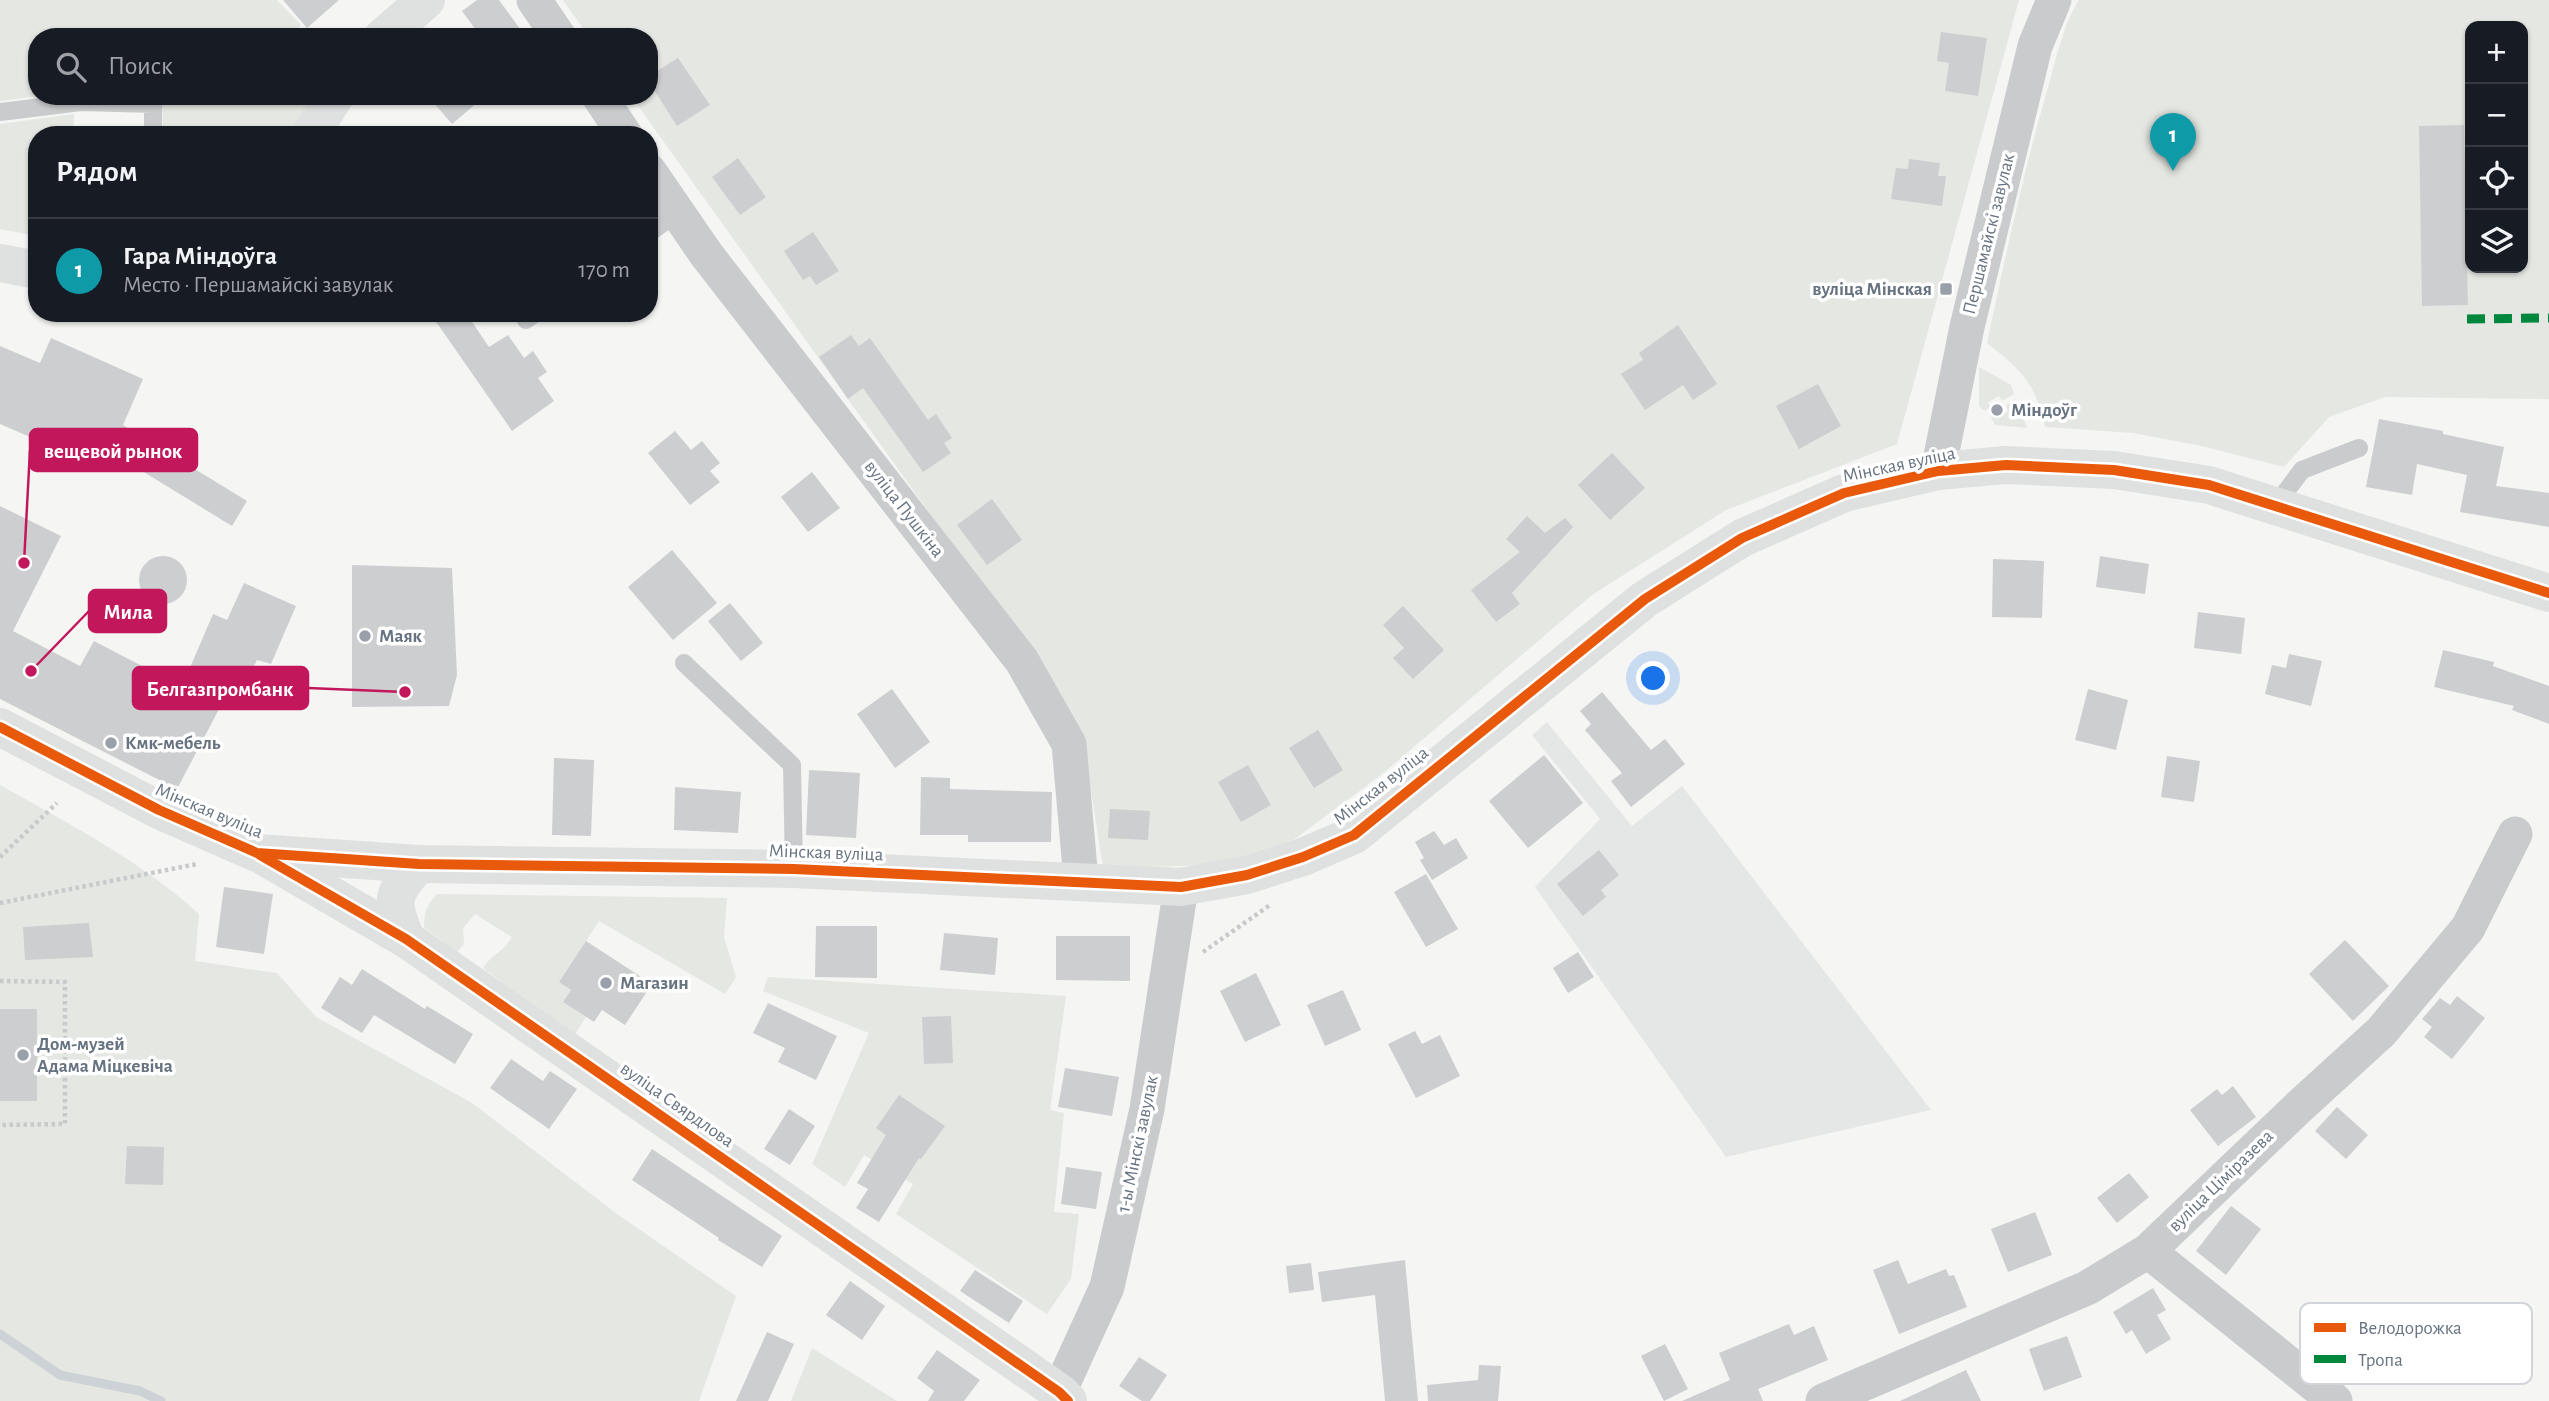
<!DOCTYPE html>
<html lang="ru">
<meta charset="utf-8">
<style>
body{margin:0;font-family:"Alegreya Sans",sans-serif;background:#20242c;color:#f1f3f6}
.controls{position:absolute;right:21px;top:21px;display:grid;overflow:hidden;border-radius:14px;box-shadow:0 2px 5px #0004}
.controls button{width:63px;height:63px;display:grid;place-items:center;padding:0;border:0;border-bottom:2px solid #363941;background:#171b24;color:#f1f3f6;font:35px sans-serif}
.you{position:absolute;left:1654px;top:679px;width:24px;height:24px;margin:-18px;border:5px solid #fff;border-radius:50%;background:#1a73e8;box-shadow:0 0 0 10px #1a73e833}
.badge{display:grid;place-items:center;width:46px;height:46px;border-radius:50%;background:#99a0a9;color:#fff;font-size:23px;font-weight:700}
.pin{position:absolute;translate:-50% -58px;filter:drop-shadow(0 2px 4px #0008)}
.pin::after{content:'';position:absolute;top:37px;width:24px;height:21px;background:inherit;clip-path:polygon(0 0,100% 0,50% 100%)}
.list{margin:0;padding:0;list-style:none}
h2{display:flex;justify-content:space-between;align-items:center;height:91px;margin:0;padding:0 28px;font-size:30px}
h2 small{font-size:23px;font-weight:400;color:#9ea1a6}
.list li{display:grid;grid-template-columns:46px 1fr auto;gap:21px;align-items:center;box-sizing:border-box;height:105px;padding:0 28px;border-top:2px solid #363941}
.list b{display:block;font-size:26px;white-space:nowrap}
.list p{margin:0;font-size:23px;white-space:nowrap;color:#9ea1a6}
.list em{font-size:23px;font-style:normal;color:#9ea1a6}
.icon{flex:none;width:38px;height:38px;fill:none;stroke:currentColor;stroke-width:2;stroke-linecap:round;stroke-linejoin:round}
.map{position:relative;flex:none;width:2549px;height:1401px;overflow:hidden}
.search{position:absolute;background:#171b24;box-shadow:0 2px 5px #0004;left:28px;top:28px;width:630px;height:77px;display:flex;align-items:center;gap:18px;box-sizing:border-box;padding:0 24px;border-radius:28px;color:#9ea1a6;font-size:26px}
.panel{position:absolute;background:#171b24;box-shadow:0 2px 5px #0004;left:28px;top:126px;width:630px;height:196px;border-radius:28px}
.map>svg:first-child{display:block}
</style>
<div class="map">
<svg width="2549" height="1401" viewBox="0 0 2549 1401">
<rect width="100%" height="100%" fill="#f5f5f4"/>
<!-- built -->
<polygon fill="#e5e7e6" points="1547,722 1632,826 1682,786 1931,1110 1726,1157 1535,887 1600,819 1532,735"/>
<!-- green -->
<g fill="#e4e7e2" fill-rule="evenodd">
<polygon points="0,0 277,0 301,25 289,37 37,37 37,96 39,96 0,101"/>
<polygon points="563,0 2019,0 1897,444 1726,510 1592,595 1381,775 1288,844 1222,865 1103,868 1084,746 1034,659 631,96 649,96 649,37 589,37"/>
<path d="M 2079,0 L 2549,0 L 2549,399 L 2385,397 L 2329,417 L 2284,467 L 2202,446 L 2133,433 L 2045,427 C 2035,382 2022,371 1987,343 C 2005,258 2023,174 2047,91 C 2056,62 2062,26 2079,0 ZM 2470,26 L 2523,26 L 2523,268 L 2470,268 Z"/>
<polygon points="162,96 315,96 293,135 163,135"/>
<polygon points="74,114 73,135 37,135 37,236 0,229 0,124"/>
<polygon points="1979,367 2011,385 2014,394 2002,401 1999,396 1988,402 1990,407 1985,411 1979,406"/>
<polygon points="2016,399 2027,428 1995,425 1991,417 1994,415 1998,418 2008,411 2006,405"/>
<path d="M 0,785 C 69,824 140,860 199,914 L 195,961 L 277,973 L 316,1017 L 472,1103 L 617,1214 L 736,1296 L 699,1401 L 0,1401 Z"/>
<path d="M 437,894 L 727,898 L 724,937 L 736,977 L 725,994 L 599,921 L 559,982 L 571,990 L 563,1002 L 586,1017 L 574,1036 L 483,968 C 492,954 504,952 512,937 L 475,914 L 463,928 L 464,944 L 457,952 L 424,927 C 424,912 427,905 437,894 Z"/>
<polygon points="768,977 1066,996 1050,1110 1064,1113 1054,1212 1079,1214 1071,1279 1047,1314 896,1214 913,1184 864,1155 845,1187 812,1164 869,1033 763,991"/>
<polygon points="812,1348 897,1401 791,1401"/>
</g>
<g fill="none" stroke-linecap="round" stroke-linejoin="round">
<!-- stream -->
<polyline stroke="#ccd2d5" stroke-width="9" points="0,1334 60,1375 140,1391 161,1401"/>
</g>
<!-- building -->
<g fill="#cdcecf">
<polygon points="283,0 339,0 307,28"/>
<polygon points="477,0 499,0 526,37 481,37 462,11"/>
<polygon points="1941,32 1987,38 1978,96 1945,91 1949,63 1937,61"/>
<polygon points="678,58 710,105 677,126 649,82 649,76"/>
<polygon points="428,96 485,96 452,124"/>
<polygon points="2464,125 2468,305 2422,306 2419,126"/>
<polygon points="738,158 766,197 740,215 712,177"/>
<polygon points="1909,159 1940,163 1938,176 1946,176 1942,206 1891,199 1896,168 1908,169"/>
<polygon points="813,232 839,271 816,285 810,276 803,280 784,251"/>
<polygon points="430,313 466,313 489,347 508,335 524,358 533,351 547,372 538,378 554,401 512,431"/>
<polygon points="1678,325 1717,384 1693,400 1683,385 1645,410 1621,374 1643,360 1639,353"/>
<polygon points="851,335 859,346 870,338 928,420 936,414 952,438 944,443 951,453 923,472 863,388 848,399 819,357"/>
<polygon points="51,338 143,379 123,425 247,501 232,526 111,452 104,469 0,424 0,346 40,363"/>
<polygon points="1818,384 1841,426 1799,449 1776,406"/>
<polygon points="2379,419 2443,431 2443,434 2504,447 2496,486 2549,493 2549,527 2460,512 2467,475 2417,464 2412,495 2366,487"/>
<polygon points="675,431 691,450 702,441 720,463 710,471 720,482 690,505 648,453"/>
<polygon points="1612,453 1645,488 1610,520 1578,485"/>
<polygon points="812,472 840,508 808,532 781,497"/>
<polygon points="992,499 1022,540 987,565 957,525"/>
<polygon points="0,506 61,536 13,631 80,666 94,641 161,676 162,674 183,684 213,614 227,620 244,583 296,606 271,664 257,660 247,680 237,675 177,789 0,699"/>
<polygon points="1527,516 1545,533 1565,518 1573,527 1512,593 1520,604 1496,622 1471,590 1520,552 1506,539"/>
<polygon points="672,550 717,603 673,640 628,587"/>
<circle cx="163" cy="580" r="24"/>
<polygon points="2100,556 2149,564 2145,594 2096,587"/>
<polygon points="1993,559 2044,561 2042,618 1992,617"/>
<polygon points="352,565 452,568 457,675 449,706 352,707"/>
<polygon points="730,603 763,643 741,661 708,621"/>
<polygon points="1403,606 1444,650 1413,679 1393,658 1404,648 1383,625"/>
<polygon points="2198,612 2245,618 2241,654 2194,648"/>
<polygon points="2443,650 2494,662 2493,666 2549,686 2549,724 2512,710 2514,706 2434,687"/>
<polygon points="2289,654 2322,661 2311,706 2265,694 2272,665 2286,668"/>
<polygon points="892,689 930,742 895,768 857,714"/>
<polygon points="2088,689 2128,700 2116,750 2075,740"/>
<polygon points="1602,692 1651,750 1665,739 1685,764 1631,807 1611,781 1622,773 1585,730 1591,724 1580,711"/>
<polygon points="1318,730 1343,770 1314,788 1289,748"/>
<polygon points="1544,755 1583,803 1528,848 1489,801"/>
<polygon points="2167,756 2200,761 2194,802 2161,797"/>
<polygon points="554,758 594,760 591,836 552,835"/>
<polygon points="1248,765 1271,805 1241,822 1218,782"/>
<polygon points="809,770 860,773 856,838 806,835"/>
<polygon points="921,777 950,778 950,789 1052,792 1051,842 968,842 968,835 920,835"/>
<polygon points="675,787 741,792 738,833 674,830"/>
<polygon points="1110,809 1150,811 1148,840 1108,838"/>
<polygon points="1434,831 1444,845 1456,838 1468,858 1432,880 1420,860 1424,858 1415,842"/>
<polygon points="1599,850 1619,875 1601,890 1606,897 1583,916 1557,884"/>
<polygon points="1426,874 1458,929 1426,947 1394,892"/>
<polygon points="224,887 273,894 264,954 216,947"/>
<polygon points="89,923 93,957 25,960 23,927"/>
<polygon points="816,926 877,926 877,978 815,977"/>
<polygon points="944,933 998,938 995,975 940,970"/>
<polygon points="1056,936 1130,936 1130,981 1056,980"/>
<polygon points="2345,940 2389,986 2353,1021 2309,974"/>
<polygon points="586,941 652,984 625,1025 602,1010 594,1022 563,1002 571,990 559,982"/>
<polygon points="1578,952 1594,977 1568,993 1553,968"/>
<polygon points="362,969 425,1009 427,1006 473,1034 455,1064 374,1015 362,1033 321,1008 340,977 352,985"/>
<polygon points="1256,973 1281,1025 1245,1042 1220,991"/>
<polygon points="1343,990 1361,1030 1325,1046 1307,1005"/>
<polygon points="2457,996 2485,1018 2452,1059 2424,1037 2432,1027 2422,1019 2440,998 2450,1005"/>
<polygon points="768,1003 837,1036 816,1080 778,1062 785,1048 753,1033"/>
<rect x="0" y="1009" width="37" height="92"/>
<polygon points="951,1016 953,1063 924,1064 922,1017"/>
<polygon points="1415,1031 1422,1044 1440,1035 1460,1076 1416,1098 1388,1044"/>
<polygon points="511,1059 543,1081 550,1071 577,1089 549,1129 490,1088"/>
<polygon points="1065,1068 1119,1077 1112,1116 1058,1107"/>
<polygon points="2233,1086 2256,1117 2218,1146 2190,1110 2217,1089 2222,1095"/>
<polygon points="899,1095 945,1126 921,1159 919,1158 879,1222 856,1208 868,1189 857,1183 886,1135 876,1128"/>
<polygon points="2337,1107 2368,1135 2346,1159 2315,1131"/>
<polygon points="789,1109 815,1126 790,1165 764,1149"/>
<polygon points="127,1146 164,1147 163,1185 125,1184"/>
<polygon points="652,1149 782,1236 762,1267 718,1240 719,1238 632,1180"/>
<polygon points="1066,1167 1102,1172 1096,1209 1061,1204"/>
<polygon points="2129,1173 2149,1197 2117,1223 2097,1198"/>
<polygon points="2231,1206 2261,1229 2226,1275 2196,1251"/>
<polygon points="2035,1212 2052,1255 2008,1272 1991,1229"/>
<polygon points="1405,1260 1418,1401 1385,1401 1375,1295 1322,1302 1318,1272"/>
<polygon points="1898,1260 1908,1284 1946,1269 1949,1276 1954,1275 1967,1307 1899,1334 1873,1270"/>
<polygon points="1311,1263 1314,1290 1289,1293 1286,1266"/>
<polygon points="975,1270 1023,1301 1009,1323 960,1291"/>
<polygon points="850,1281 885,1306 862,1340 826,1315"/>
<polygon points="2153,1288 2166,1310 2157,1315 2171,1339 2146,1354 2132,1330 2126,1334 2113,1312"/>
<polygon points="1789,1324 1794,1335 1814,1326 1828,1360 1758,1389 1763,1401 1682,1401 1730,1380 1719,1353"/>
<polygon points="767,1332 794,1344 768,1401 736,1401"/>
<polygon points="2067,1336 2082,1377 2044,1391 2029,1349"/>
<polygon points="1665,1344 1688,1389 1664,1401 1641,1356"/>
<polygon points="937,1350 980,1380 964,1401 928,1401 934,1391 917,1378"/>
<polygon points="1139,1357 1167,1375 1150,1401 1142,1401 1119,1386"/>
<polygon points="1479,1365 1501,1366 1498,1401 1428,1401 1427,1385 1478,1380"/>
<polygon points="1966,1370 1981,1401 1900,1401"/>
</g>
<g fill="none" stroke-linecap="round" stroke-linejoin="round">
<!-- path -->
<g stroke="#c8c9ca" stroke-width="4.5" stroke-dasharray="3.5 3.5" stroke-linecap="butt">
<polyline points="0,857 57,803"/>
<polyline points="0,903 197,864"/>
<polyline points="1203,952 1270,905"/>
<polyline points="0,981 65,982 65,1124 0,1125"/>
</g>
<!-- lane -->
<g stroke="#cacbcd" stroke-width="18">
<polyline points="0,112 81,102 153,104 153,135"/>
<polyline points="649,233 677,213"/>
<polyline points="526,320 536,313"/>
<polyline points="2275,506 2302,470 2359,448"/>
<polyline points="684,663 792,765 794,869"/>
</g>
<!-- street -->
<g stroke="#cacbcd" stroke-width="35">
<polyline points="534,0 559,37"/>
<polyline points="599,96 625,135"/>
<polyline points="649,171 706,254 1022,661 1069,744 1081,880"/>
<polyline points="1938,471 1967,327 2035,46 2054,0"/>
<polyline points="2148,1251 2335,1401"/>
<polyline points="1059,1392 1107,1287 1147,1109 1181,887"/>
<polyline points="1823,1401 2087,1288 2148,1251 2301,1105 2381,1032 2468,928 2515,834"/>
</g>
<!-- secondary -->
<g stroke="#dfe0e0" stroke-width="38">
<polyline points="383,37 426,0"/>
<polyline points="310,135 335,96"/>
<polyline points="0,263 37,270"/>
<polyline points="0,727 159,810 257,853 419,864 794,869 1181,887 1247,875 1303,857 1354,835 1645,599 1742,538 1844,493 1938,471 2006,465 2114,470 2209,485 2549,593"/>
<polyline points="265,857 406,939 1059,1392 1068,1401"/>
<path d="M 406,939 C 390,902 391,893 419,864"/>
</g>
<!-- quiet -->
<polyline stroke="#00873e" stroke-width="9" stroke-dasharray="18 9" stroke-linecap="butt" points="2467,319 2549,318"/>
<defs>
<g id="cycleway">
<polyline points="0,727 159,810 257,853 419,864 794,869 1181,887 1247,875 1303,857 1354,835 1645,599 1742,538 1844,493 1938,471 2006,465 2114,470 2209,485 2549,593"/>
<polyline points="260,855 406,939 1059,1392 1068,1401"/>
</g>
</defs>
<!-- cycleway casing -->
<use href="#cycleway" stroke="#fff" stroke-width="15"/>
<!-- cycleway -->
<use href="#cycleway" stroke="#e8590c" stroke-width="10"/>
</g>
<!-- markers -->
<g fill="#99a0a9" stroke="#fff" stroke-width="2.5">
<rect x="1939" y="282" width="14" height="14" rx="3.5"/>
<circle cx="1997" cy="410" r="7"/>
<circle cx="365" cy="636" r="7"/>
<circle cx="111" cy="743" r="7"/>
<circle cx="606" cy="983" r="7"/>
<circle cx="23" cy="1055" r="7"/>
</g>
<g text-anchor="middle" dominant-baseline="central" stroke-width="7" stroke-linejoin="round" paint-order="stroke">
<!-- street labels -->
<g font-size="19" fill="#677381" stroke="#fff">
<text transform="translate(1989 234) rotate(-76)">Першамайскі завулак</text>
<text transform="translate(1899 465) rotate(-12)">Мінская вуліца</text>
<text transform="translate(904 509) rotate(52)">вуліца Пушкіна</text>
<text transform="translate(1381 786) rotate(-38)">Мінская вуліца</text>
<text transform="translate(209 811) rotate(23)">Мінская вуліца</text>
<text transform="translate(826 853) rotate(2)">Мінская вуліца</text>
<text transform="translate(677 1105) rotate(35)">вуліца Свярдлова</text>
<text transform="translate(1138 1144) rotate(-78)">1-ы Мінскі завулак</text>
<text transform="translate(2221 1181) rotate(-44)">вуліца Ціміразева</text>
</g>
<!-- poi labels -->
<g font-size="19" font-weight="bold" fill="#677381" stroke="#fff" text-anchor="start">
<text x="1932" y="289" text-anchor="end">вуліца Мінская</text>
<text x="2011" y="410">Міндоўг</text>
<text x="379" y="636">Маяк</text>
<text x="125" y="743">Кмк-мебель</text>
<text x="620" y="983">Магазин</text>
<text x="37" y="1044">Дом-музей<tspan x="37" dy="22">Адама Міцкевіча</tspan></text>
</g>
</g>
<!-- legend -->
<rect x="2300" y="1303" width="232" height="81" rx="10" fill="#fff" stroke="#d1d5d9" stroke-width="2"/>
<rect x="2314" y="1323" width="32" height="9" fill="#e8590c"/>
<rect x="2314" y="1355" width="32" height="8" fill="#00873e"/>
<g font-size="19" fill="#677381">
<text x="2358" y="1334">Велодорожка</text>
<text x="2358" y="1366">Тропа</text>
</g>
<!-- callouts -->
<path fill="none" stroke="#c2185b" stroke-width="2.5" d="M24 563L30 450M31 671L89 611M405 692L308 688"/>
<g fill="#c2185b" stroke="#fff" stroke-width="2.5">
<circle cx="24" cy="563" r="7"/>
<circle cx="31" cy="671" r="7"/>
<circle cx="405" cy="692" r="7"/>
</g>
<g fill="#c2185b" stroke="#c2185b" stroke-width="2.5">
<rect x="30" y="429" width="167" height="42" rx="7"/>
<rect x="89" y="590" width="77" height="42" rx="7"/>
<rect x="133" y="667" width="175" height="42" rx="7"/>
</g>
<g font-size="21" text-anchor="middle" font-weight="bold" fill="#fff">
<text x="113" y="458">вещевой рынок</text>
<text x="128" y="619">Мила</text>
<text x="220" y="696">Белгазпромбанк</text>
</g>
</svg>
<div class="controls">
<button>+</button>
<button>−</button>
<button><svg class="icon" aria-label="locate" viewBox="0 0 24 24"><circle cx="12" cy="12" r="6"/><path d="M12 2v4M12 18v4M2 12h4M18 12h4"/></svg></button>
<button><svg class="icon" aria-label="layers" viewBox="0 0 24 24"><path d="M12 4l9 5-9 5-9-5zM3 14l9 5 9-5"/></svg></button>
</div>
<div class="you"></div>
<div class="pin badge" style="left:2173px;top:171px;background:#0f9aa8">1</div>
<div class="search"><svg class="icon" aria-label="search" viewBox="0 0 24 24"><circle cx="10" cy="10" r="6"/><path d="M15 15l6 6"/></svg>Поиск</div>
<section class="panel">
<h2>Рядом<small></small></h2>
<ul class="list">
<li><span class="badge" style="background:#0f9aa8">1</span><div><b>Гара Міндоўга</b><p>Место · Першамайскі завулак</p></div><em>170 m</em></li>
</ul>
</section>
</div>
